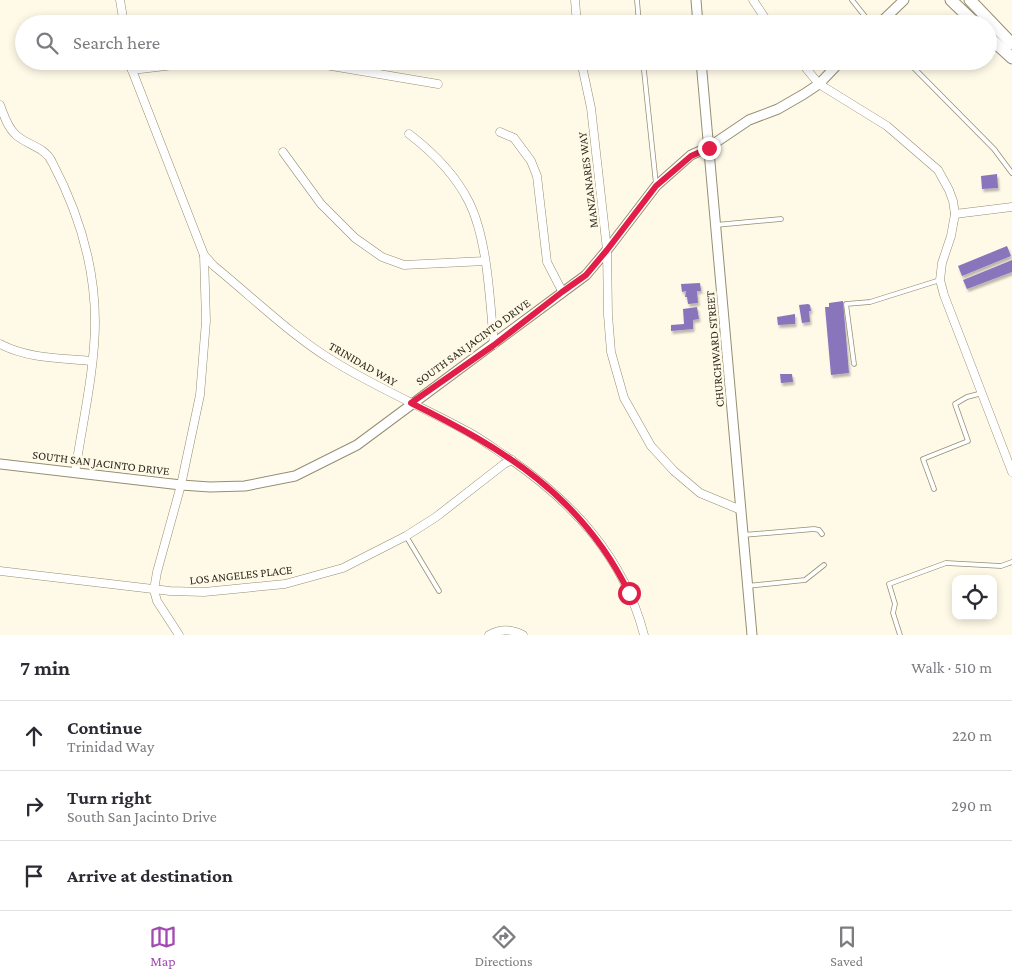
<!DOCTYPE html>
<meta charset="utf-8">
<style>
body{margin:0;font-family:"Crimson Pro",serif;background:#f7f7f7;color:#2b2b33}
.controls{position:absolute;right:15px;bottom:15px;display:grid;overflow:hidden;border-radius:10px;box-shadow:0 2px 8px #0003}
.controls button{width:45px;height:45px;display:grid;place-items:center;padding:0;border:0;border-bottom:1px solid #e1e1e2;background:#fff;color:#2b2b33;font:25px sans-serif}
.stop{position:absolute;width:15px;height:15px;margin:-11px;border:4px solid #e11d48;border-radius:50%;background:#fff}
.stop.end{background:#e11d48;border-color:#fff;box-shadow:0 1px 5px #0008}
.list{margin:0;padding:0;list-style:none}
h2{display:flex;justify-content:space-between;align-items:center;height:65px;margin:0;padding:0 20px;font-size:21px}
h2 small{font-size:16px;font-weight:400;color:#7c7c81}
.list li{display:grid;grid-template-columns:32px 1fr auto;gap:15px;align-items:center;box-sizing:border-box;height:70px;padding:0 20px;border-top:1px solid #e1e1e2}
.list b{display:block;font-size:19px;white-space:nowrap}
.list p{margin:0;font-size:16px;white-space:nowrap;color:#7c7c81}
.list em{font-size:16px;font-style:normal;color:#7c7c81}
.icon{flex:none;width:28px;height:28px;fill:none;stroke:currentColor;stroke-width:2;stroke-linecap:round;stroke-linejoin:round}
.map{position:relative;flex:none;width:1012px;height:635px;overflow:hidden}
.search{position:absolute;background:#fff;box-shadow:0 2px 8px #0003;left:15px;right:15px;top:15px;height:55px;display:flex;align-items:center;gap:12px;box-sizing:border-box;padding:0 18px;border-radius:28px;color:#7c7c81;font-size:19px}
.sheet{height:275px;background:#fff}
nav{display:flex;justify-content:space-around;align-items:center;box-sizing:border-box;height:70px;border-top:1px solid #e1e1e2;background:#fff;font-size:14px;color:#7c7c81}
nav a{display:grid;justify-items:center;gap:2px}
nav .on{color:#a449b4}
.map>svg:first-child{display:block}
</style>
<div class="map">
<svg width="1012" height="635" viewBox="0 0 1012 635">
<defs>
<filter id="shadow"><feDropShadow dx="1.5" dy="3" stdDeviation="1" flood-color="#0004"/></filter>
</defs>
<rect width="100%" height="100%" fill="#fffae8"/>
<!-- building -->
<g fill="#8974bc" filter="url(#shadow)">
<polygon points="997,174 998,188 982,189 981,176"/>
<polygon points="1007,246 1011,256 962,276 958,266"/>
<polygon points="1012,260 1012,272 967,289 963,280"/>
<polygon points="700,283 701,291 697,291 698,303 688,304 687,297 685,297 686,291 682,292 681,284"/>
<polygon points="843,301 849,373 831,375 825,307 829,307 829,303"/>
<polygon points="808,304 810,305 811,311 809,311 810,322 802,323 799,305"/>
<polygon points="697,307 699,319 693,320 693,329 671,331 671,325 684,324 683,309"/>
<polygon points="795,314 795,324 778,325 777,317"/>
<polygon points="780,374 792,374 793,382 781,383"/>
</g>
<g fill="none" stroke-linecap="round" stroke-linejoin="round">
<defs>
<g id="service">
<polyline points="637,0 639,24"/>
<polyline points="852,0 871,24"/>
<polyline points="643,61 656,184"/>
<polyline points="907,61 994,149 1012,173"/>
<polyline points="716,225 781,219"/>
<polyline points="854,364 846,304 870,302 940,280"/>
<polyline points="934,489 923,459 968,441 955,404 967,397 982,393"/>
<polyline points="743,535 814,529 819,530 822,534"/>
<polyline points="406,536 439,591"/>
<polyline points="747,586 805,580 824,565"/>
<polyline points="900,635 893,613 895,604 889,584 946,563 1001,566 1012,562"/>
</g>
<g id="minor">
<polyline points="120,0 124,24"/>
<polyline points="575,0 577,24"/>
<polyline points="753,0 769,24"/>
<path d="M 130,61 L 132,70 L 204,255 L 214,266 C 252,297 293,337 335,362 C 379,389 427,409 472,434 C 484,441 495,449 507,457 C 572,501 624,557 644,635"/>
<polyline points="302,61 438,84"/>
<polyline points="581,61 591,108 607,250 608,315 611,352 624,398 651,446 674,471 700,493 741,510"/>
<polyline points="800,61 819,84 887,126 938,170 949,190 953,201 955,214 951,236 942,263 940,280 944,295 1012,472"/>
<polyline points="132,70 207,61"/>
<path d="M 0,105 C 4,115 7,127 16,135 C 27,145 45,147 52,162 C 78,211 95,266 95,322 C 95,369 82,425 75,473"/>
<polyline points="500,132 514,138 531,161 537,176 547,262 562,291"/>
<path d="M 409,134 C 434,153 455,174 469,202 C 488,240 490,303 494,345"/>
<polyline points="283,152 321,204 355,238 382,257 404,265 485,261"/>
<polyline points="955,214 1012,207"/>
<path d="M 0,344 C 29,359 61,358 92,361"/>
<polyline points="0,571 170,591 204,592 285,584 343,568 406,536 436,517 504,464 512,460"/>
<polyline points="179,635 157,601 154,590 157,572 181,485 200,395 206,321 204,255"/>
<path d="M 489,635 C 500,629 512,629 523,635"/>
</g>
<g id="tertiary">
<polyline points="696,0 698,24"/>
<polyline points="879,24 904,0"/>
<polyline points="701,61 752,635"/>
<polyline points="0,464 181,485 210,487 245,486 295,476 357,445 586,275 607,250 656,186 691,155 709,147 749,120 778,109 804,94 819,84 841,61"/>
</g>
<g id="primary">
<polyline points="951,0 976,24"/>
<polyline points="970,0 1012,44"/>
<polyline points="988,36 1012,58"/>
</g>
</defs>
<!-- service casing -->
<use href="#service" stroke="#958e72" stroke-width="5.5"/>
<!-- minor casing -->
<use href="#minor" stroke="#958e72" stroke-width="9"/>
<!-- tertiary casing -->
<use href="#tertiary" stroke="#958e72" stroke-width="11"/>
<!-- primary casing -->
<use href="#primary" stroke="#958e72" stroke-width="13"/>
<!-- service -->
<use href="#service" stroke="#fff" stroke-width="4"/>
<!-- minor -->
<use href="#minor" stroke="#fff" stroke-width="8"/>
<!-- tertiary -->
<use href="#tertiary" stroke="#fff" stroke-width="9"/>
<!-- primary -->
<use href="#primary" stroke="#fff" stroke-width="11"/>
</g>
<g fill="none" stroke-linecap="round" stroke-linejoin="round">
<!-- route -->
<path stroke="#e11d48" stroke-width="6" d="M 629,593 C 582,496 504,449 411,403 L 494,345 L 562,292 L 586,275 L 607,250 L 656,186 L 691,156 L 709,148"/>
</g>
<g text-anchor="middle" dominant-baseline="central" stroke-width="5" stroke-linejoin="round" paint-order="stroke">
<!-- street labels -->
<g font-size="12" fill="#2d2a1f" stroke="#fffae8">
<text transform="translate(588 180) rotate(-97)">MANZANARES WAY</text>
<text transform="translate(473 342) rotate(-36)">SOUTH SAN JACINTO DRIVE</text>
<text transform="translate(715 349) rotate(-95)">CHURCHWARD STREET</text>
<text transform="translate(363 364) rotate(30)">TRINIDAD WAY</text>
<text transform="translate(101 463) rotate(7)">SOUTH SAN JACINTO DRIVE</text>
<text transform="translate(241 575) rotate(-6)">LOS ANGELES PLACE</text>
</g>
</g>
</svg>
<div class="controls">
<button><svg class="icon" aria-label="locate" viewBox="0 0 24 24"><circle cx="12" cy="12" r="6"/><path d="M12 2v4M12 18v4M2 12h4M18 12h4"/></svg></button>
</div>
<div class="stop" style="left:629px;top:593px"></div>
<div class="stop end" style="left:709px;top:148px"></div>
<div class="search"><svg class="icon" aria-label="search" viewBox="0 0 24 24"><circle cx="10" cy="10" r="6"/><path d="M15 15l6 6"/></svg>Search here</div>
</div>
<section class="sheet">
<h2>7 min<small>Walk · 510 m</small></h2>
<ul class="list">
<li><svg class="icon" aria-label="ahead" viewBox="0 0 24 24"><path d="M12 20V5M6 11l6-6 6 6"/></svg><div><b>Continue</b><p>Trinidad Way</p></div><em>220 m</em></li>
<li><svg class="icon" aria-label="right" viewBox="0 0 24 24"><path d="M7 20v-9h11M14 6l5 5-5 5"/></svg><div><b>Turn right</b><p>South San Jacinto Drive</p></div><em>290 m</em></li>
<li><svg class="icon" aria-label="arrive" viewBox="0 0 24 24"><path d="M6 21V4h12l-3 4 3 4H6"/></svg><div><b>Arrive at destination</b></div></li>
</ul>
</section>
<nav>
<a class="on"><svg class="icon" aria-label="map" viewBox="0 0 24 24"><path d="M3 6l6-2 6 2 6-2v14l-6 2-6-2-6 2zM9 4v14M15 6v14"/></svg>Map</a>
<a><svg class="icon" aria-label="directions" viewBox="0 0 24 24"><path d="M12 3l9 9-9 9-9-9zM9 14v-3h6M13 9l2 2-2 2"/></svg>Directions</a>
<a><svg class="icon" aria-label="saved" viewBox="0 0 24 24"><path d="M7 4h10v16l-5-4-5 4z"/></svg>Saved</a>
</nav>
